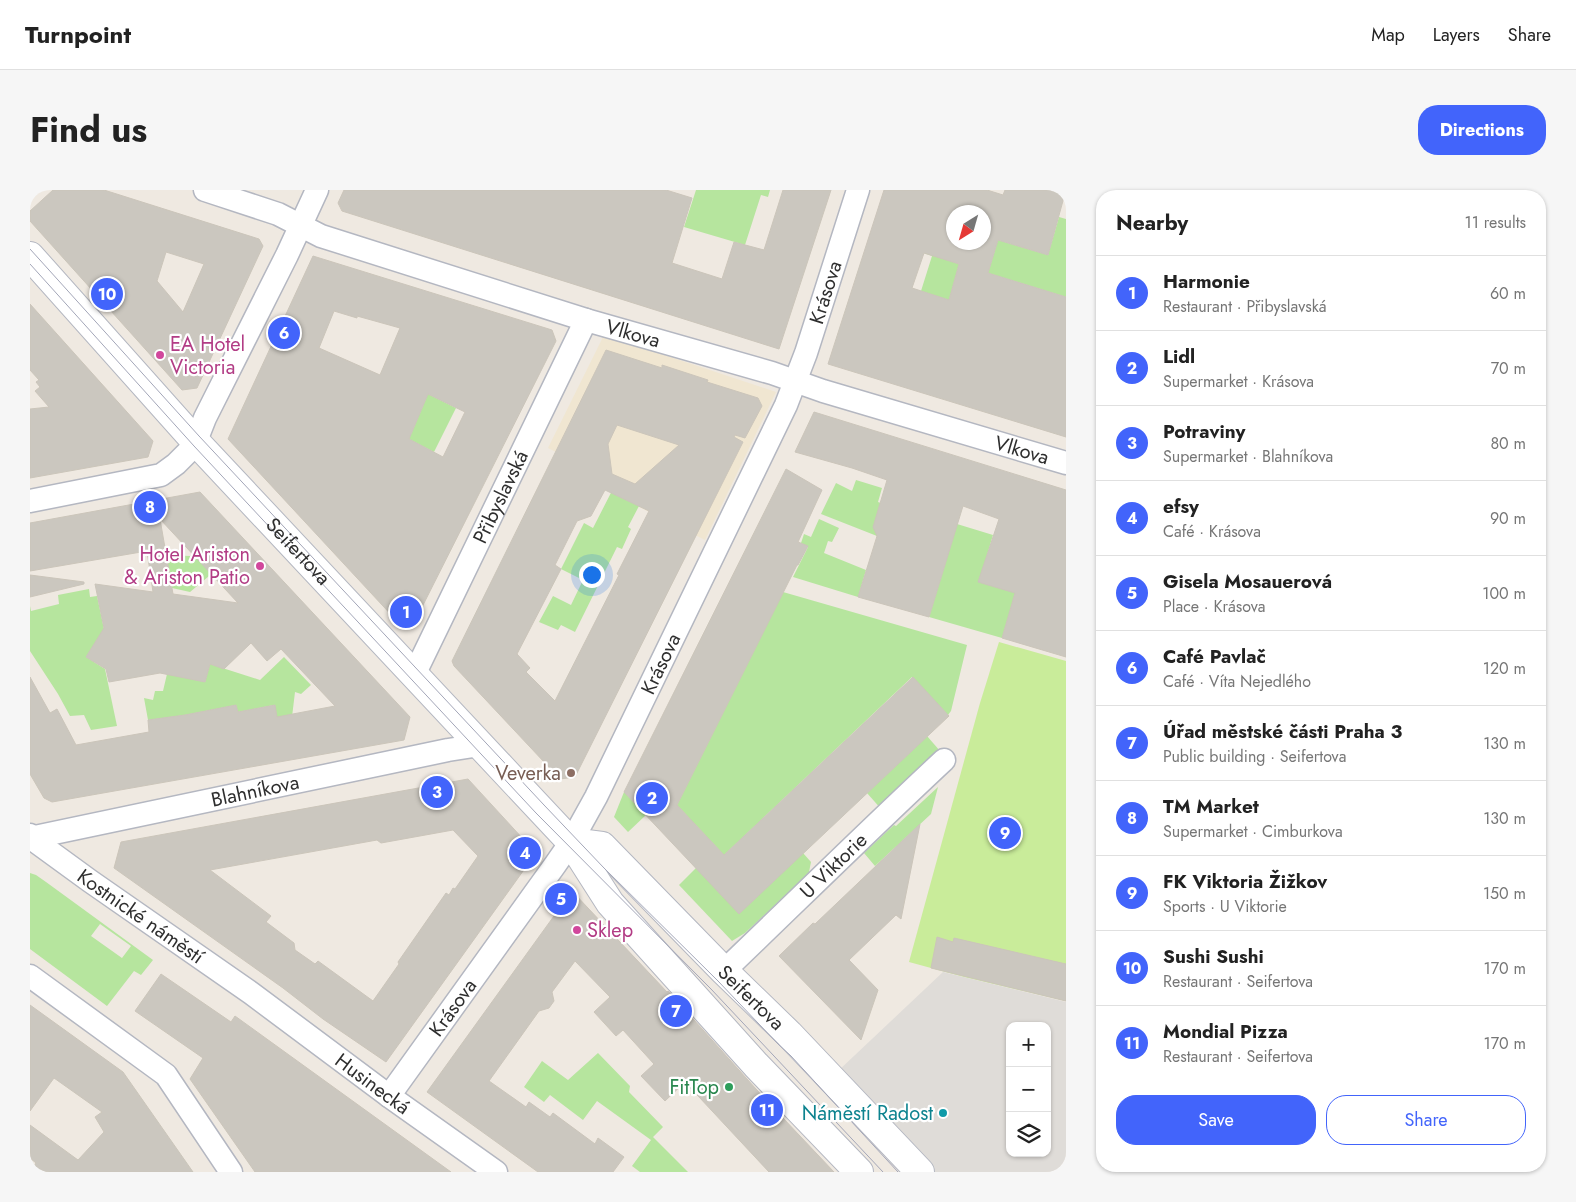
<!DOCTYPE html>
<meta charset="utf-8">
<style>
body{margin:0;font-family:Jost,sans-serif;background:#f6f6f6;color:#222}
.controls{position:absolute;right:15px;bottom:15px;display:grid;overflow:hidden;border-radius:10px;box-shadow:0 1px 4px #0004}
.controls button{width:45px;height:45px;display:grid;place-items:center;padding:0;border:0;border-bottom:1px solid #e0e0e0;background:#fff;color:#222;font:25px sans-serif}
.compass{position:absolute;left:916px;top:15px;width:45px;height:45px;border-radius:50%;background:#fff;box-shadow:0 1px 4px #0004;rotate:217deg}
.you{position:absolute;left:561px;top:384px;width:18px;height:18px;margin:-12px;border:4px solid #fff;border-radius:50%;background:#1a73e8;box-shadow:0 0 0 8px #1a73e833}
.badge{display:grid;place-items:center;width:32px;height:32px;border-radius:50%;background:#4264fb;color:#fff;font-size:16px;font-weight:700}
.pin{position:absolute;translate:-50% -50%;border:2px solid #fff;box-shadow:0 1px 5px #0006}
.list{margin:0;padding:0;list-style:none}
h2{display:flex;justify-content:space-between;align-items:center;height:65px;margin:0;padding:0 20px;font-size:21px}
h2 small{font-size:16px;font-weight:400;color:#767676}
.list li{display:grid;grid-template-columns:32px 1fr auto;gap:15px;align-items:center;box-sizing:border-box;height:75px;padding:0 20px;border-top:1px solid #e0e0e0}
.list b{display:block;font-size:19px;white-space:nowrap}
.list p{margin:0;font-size:16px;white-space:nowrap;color:#767676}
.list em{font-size:16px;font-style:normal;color:#767676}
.actions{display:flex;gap:10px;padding:15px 20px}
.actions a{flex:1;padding:11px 0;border:1px solid #4264fb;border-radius:20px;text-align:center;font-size:18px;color:#4264fb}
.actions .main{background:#4264fb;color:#fff}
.icon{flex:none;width:28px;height:28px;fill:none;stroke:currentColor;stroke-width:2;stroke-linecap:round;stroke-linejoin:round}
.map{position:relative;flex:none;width:1036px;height:982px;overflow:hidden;border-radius:20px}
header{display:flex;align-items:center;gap:30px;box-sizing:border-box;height:70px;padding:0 25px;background:#fff;border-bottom:1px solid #e0e0e0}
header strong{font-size:24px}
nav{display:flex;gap:28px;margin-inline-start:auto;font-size:18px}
.intro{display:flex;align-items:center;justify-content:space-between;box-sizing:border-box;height:120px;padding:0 30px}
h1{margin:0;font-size:35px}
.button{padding:12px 22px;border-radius:20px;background:#4264fb;color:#fff;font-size:18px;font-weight:700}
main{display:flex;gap:30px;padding:0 30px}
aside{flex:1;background:#fff;border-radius:20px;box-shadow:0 1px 4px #0004}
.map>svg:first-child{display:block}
</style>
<header>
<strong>Turnpoint</strong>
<nav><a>Map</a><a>Layers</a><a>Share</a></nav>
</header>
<div class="intro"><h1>Find us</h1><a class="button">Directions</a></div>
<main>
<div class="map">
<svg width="1036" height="982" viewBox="0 0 1036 982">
<rect width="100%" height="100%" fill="#efe9e1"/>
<!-- education -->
<polygon fill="#f0e6d1" points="574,145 746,202 675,350 593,309 598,299 518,258"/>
<!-- green -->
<g fill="#b6e59e" fill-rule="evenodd">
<polygon points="666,0 740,0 738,7 731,5 715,55 654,37"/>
<polygon points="906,0 909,67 929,74 919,110 891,101 902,66 888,61"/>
<polygon points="1029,27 1036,29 1036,107 958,83 968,50 1018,65"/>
<polygon points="398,204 426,218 404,262 379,249"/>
<polygon points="826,290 852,298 848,312 856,315 847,346 791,324 806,293 822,301"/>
<polygon points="586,293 609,316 598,337 601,339 592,359 587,357 545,442 531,435 528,440 509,432 523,406 541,415 553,390 531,379 554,333 563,338"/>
<polygon points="789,329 809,338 802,352 798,351 794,363 836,380 828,407 763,387 778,357 771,353 774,344 781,347"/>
<polygon points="927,334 963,345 949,392 989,390 972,448 899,427"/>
<polygon points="163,364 185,381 160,402 142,398 136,365 160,366"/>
<polygon points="59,399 60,407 67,406 74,439 56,467 75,479 87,536 61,540 54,525 40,526 28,504 0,461 0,416 1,421 29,414 28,405"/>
<polygon points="753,402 937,455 921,521 918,525 882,487 694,665 647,615"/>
<polygon points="254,467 281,495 271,504 265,502 262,527 247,530 244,515 208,522 206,515 155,525 118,530 114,508 123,510 125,501 133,501 137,484 175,492 180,474 230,490"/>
<polygon points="897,546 910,561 852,620 837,603"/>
<polygon points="908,597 901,624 845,676 834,663 864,635 866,636"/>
<polygon points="594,602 616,625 598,642 584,627"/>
<polygon points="773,663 781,672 779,682 775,687 715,743 702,751 649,695 666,678"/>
<path d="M 0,683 L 6,685 L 16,692 L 123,770 L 111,785 L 104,781 L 77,816 L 0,759 ZM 70,734 L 101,756 L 92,768 L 61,746 Z"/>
<polygon points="568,863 600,896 599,902 633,937 623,947 658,982 610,982 602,976 621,950 567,911 553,930 520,905 514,912 494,897 512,871 538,890"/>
</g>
<!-- pitch -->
<polygon fill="#c9ec9a" points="969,452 1036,471 1036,811 934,787 879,772 950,513"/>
<!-- plaza -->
<path fill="#dfdcd8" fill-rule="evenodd" d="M 913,782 L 1036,812 L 1036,982 L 903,982 L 807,882 ZM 980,836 L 1017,836 L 1017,963 L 980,963 Z"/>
<!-- building -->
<g fill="#cbc7bf" stroke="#cbc5ba" fill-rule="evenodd">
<path d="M 23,0 L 74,0 L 229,49 L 233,56 L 167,198 L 152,200 L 0,31 L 0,21 ZM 136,62 L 174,74 L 153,122 L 127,91 Z"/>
<polygon points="314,0 636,0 662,8 642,73 692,89 704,52 734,60 753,0 801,0 749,159 312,21 308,13"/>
<path d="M 854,0 L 957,0 L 973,5 L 975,0 L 1036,0 L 1018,65 L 968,50 L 958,83 L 1036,107 L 1036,247 L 798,174 ZM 924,22 L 954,22 L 954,52 L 924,52 ZM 894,63 L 929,74 L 919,110 L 882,98 Z"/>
<path d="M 283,66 L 522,140 L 526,151 L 387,427 L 366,430 L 198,249 ZM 304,121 L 327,128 L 327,126 L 370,138 L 350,185 L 289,158 ZM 398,204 L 435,222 L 413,267 L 379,249 Z"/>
<polygon points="0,114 123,251 118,267 0,288 0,219 19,217 5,201 10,197 6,192 9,190 0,180"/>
<path d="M 576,160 L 632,178 L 632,175 L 678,190 L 677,192 L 728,208 L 732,216 L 715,248 L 705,245 L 704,247 L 713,252 L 545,587 L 530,589 L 424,476 L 422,471 ZM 587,235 L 649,255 L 605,294 L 582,284 L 578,254 ZM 575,300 L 619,321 L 587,384 L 589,385 L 525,511 L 496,482 L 500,478 L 487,464 L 531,379 L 525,375 L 547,331 L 561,326 Z"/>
<polygon points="784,222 1036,300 1036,467 972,448 985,403 948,392 969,329 933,316 899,427 828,407 847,346 843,337 857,290 822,278 765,262"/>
<polygon points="756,279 792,300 768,352 778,356 768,375 767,375 647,615 694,665 883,487 919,526 709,724 594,602"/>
<path d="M 170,302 L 380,527 L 374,550 L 22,612 L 14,608 L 0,584 L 0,487 L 20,523 L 27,519 L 46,555 L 119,542 L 118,530 L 155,525 L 206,515 L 208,522 L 245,515 L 247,527 L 305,516 L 251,459 L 237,471 L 221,453 L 194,479 L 180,474 L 175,492 L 130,483 L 79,492 L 76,479 L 56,467 L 74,438 L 65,394 L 123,402 L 117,361 L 0,381 L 0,333 ZM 130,329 L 208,413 L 143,404 Z"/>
<polygon points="0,385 54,392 54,394 0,407"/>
<path d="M 438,589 L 506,663 L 356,872 L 293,829 L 253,798 L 84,678 L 91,652 ZM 423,640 L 448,666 L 425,699 L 423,698 L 419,705 L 416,703 L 368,772 L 369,774 L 343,811 L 288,771 L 285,774 L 265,760 L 264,753 L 236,732 L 241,726 L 180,680 L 347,650 L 351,653 Z"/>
<polygon points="890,634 871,729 866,725 819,770 848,800 831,850 749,766 783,733 785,734"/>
<polygon points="542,701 637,802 638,801 735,909 804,982 739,982 655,892 635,911 611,886 624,874 593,840 586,846 564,822 580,807 545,771 522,802 524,811 519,818 509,821 459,891 496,917 499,912 520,927 523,923 565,954 568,948 594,967 583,982 508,982 397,902"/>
<polygon points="907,747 923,752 924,748 1036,774 1036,811 901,778"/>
<polygon points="131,784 201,832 205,826 421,982 225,982 160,889 173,868 105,821"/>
<polygon points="0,815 93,882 163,982 0,982 6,973 0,968 0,935 48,970 74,942 65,927 72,922 24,888 0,921"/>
</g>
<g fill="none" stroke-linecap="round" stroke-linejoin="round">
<defs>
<g id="minor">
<path id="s1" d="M 175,0 L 248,24 L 291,46 L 556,130 L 742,183 L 793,201 L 1036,273"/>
<polyline points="0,311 131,285 146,274 164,256 175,228 257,65 287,0"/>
<path id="s2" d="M 384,485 L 556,130"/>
<path id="s3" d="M 0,645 L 1,648 L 60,691 L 221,803 L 359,906 L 466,982"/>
<path id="s4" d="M 0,648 L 418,560 L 450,555"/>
<path id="s5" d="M 694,781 C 767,711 840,639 914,570"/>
<polyline points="0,786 136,885 201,982"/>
<path id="s6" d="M 359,906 L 525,675 L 541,652 L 566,607 L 756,215 L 776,163 L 828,0"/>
</g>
<g id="tertiary">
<path id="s7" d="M 0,66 L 166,252 L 541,652 L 580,713 L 726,875 L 829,982"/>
<path id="s8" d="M 541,652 L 572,656 L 694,781 L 759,844 L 890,982"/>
</g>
</defs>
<!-- minor casing -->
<use href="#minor" stroke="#b4b7c1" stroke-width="25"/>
<!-- tertiary casing -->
<use href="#tertiary" stroke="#b4b7c1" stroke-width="30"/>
<!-- minor -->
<use href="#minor" stroke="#fff" stroke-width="22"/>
<!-- tertiary -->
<use href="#tertiary" stroke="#fff" stroke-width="28"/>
<!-- tram -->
<g stroke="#a3a6b8" stroke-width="1">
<polyline points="0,59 169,246 514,615 574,678 688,791 748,854 761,866 868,982"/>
<polyline points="0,74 164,256 506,623 681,799 853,982"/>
</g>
</g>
<!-- markers -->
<g fill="#d1479c" stroke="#fff" stroke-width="2">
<circle cx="130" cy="165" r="5"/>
<circle cx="230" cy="376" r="5"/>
<circle cx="547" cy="740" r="5"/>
</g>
<circle fill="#8d6e63" stroke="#fff" stroke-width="2" cx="541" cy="583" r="5"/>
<circle fill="#2e9e5b" stroke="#fff" stroke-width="2" cx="699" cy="897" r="5"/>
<circle fill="#0f9aa8" stroke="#fff" stroke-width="2" cx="913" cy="923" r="5"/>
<g text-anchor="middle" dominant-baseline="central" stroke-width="4.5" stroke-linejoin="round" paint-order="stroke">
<!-- street labels -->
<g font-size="20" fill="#2e2e2e" stroke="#fff">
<text stroke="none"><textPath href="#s6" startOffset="919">Krásova</textPath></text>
<text stroke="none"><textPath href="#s1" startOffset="452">Vlkova</textPath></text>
<text stroke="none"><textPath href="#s1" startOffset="858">Vlkova</textPath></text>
<text stroke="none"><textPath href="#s2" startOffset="198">Přibyslavská</textPath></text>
<text stroke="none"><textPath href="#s7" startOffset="399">Seifertova</textPath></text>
<text stroke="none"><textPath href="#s6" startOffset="512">Krásova</textPath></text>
<text stroke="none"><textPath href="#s4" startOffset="230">Blahníkova</textPath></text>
<text stroke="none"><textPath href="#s5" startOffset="152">U Viktorie</textPath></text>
<text stroke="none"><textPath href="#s3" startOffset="138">Kostnické náměstí</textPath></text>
<text stroke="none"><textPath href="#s8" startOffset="244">Seifertova</textPath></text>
<text stroke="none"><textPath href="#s6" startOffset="109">Krásova</textPath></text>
<text stroke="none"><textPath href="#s3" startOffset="424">Husinecká</textPath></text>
</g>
<!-- hotel labels -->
<g font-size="20" fill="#b23c85" stroke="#fff" text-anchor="start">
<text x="140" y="154">EA Hotel<tspan x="140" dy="23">Victoria</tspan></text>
<text x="220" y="364" text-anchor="end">Hotel Ariston<tspan x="220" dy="23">&amp; Ariston Patio</tspan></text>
<text x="557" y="740">Sklep</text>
</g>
<!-- education labels -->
<g font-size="20" fill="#785e54" stroke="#fff" text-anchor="end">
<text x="531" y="583">Veverka</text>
</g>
<!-- leisure labels -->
<g font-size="20" fill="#27864d" stroke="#fff" text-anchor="end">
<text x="689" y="897">FitTop</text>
</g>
<!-- culture labels -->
<g font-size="20" fill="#0d838f" stroke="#fff" text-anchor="end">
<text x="903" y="923">Náměstí Radost</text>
</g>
</g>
</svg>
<div class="controls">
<button>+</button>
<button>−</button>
<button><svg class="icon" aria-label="layers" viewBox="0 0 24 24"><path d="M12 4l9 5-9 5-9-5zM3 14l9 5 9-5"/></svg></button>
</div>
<svg class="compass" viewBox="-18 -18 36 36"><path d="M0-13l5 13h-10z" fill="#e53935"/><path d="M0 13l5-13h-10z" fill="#767676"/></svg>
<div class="you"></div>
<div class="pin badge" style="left:376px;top:422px">1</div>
<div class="pin badge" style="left:622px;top:608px">2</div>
<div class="pin badge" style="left:407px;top:602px">3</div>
<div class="pin badge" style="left:495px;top:663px">4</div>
<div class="pin badge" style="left:531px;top:709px">5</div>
<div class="pin badge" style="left:254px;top:143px">6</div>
<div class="pin badge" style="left:646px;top:821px">7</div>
<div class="pin badge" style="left:120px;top:317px">8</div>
<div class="pin badge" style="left:975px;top:643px">9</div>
<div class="pin badge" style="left:77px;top:104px">10</div>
<div class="pin badge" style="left:737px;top:920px">11</div>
</div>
<aside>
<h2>Nearby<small>11 results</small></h2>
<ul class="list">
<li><span class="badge">1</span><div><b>Harmonie</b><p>Restaurant · Přibyslavská</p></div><em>60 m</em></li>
<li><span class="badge">2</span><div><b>Lidl</b><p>Supermarket · Krásova</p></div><em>70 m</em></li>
<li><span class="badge">3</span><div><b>Potraviny</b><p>Supermarket · Blahníkova</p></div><em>80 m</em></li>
<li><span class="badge">4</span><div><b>efsy</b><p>Café · Krásova</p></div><em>90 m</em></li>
<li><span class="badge">5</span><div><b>Gisela Mosauerová</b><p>Place · Krásova</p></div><em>100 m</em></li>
<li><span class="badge">6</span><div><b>Café Pavlač</b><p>Café · Víta Nejedlého</p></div><em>120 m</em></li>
<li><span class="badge">7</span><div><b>Úřad městské části Praha 3</b><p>Public building · Seifertova</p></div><em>130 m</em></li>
<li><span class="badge">8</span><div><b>TM Market</b><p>Supermarket · Cimburkova</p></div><em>130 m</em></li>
<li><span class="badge">9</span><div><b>FK Viktoria Žižkov</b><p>Sports · U Viktorie</p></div><em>150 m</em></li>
<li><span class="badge">10</span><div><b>Sushi Sushi</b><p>Restaurant · Seifertova</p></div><em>170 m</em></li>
<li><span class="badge">11</span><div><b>Mondial Pizza</b><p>Restaurant · Seifertova</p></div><em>170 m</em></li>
</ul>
<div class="actions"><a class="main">Save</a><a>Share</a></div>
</aside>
</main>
